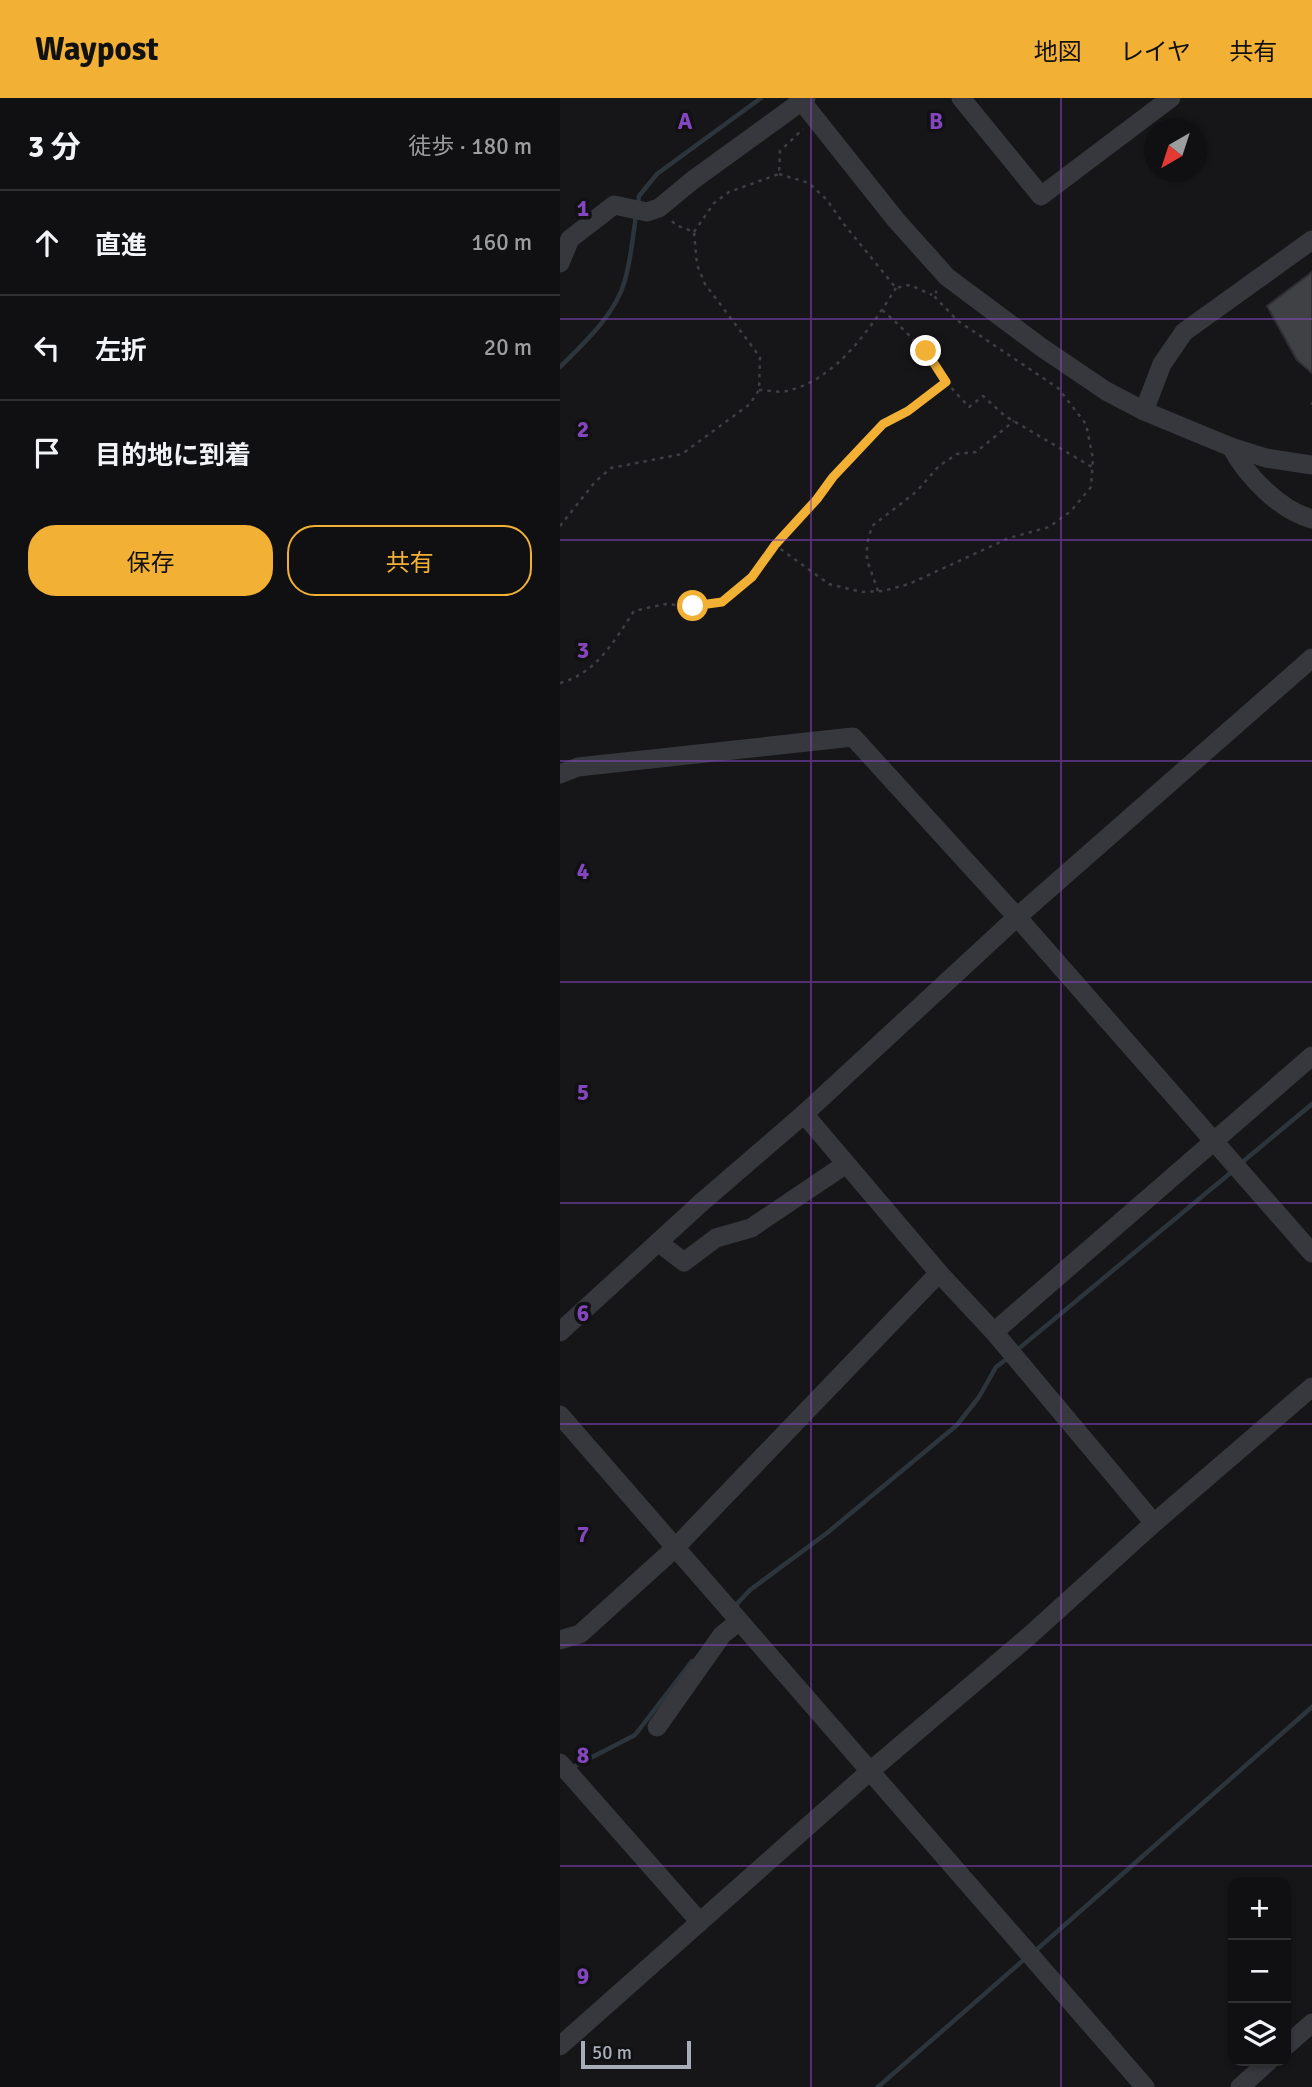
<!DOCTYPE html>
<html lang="ja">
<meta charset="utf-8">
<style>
body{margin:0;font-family:Signika,"Noto Sans JP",sans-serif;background:#19191b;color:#f1f3f6}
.controls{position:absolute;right:21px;bottom:21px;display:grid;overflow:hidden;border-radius:14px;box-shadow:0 2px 5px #0004}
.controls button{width:63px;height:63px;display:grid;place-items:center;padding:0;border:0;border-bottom:2px solid #303032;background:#101012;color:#f1f3f6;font:35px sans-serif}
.compass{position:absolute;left:584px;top:21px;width:63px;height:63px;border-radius:50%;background:#101012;box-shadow:0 2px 5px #0004;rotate:219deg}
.scale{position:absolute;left:21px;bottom:18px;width:110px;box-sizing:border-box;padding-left:7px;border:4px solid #a8adb8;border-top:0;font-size:19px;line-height:24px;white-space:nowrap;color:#a8adb8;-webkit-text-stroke:5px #111113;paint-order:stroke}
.stop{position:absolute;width:21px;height:21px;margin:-16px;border:5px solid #f2b134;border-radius:50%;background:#fff}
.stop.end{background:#f2b134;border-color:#fff;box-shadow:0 2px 7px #0008}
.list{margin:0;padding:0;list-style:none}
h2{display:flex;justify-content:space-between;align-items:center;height:91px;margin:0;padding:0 28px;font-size:30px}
h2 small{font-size:23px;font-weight:400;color:#9c9d9f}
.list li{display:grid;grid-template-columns:46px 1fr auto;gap:21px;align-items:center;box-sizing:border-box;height:105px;padding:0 28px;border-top:2px solid #303032}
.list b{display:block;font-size:26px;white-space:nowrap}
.list em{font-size:23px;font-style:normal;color:#9c9d9f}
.actions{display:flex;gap:14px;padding:21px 28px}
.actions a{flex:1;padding:16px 0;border:2px solid #f2b134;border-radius:28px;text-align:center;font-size:24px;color:#f2b134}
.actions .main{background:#f2b134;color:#111}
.icon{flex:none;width:38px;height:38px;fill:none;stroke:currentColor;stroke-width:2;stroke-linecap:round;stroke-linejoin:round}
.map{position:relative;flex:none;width:752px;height:1989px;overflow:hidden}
header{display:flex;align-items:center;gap:42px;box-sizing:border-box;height:98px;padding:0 35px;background:#f2b134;color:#111}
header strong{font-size:33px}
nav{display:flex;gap:38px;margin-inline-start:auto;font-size:24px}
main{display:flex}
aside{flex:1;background:#101012}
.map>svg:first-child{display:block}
</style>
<header>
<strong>Waypost</strong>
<nav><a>地図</a><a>レイヤ</a><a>共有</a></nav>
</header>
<main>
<aside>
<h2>3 分<small>徒歩 · 180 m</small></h2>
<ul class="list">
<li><svg class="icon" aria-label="ahead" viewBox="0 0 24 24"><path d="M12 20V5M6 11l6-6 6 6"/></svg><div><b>直進</b></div><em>160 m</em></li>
<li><svg class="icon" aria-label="left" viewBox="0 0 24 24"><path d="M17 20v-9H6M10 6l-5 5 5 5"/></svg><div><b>左折</b></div><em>20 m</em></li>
<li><svg class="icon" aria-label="arrive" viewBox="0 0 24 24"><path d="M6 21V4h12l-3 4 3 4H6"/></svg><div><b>目的地に到着</b></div></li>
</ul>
<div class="actions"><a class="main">保存</a><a>共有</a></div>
</aside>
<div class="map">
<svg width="752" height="1989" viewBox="0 0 752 1989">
<rect width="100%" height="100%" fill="#161618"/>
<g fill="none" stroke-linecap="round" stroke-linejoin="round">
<!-- stream -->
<g stroke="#2c353c" stroke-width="4.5">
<polyline points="78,108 79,98 97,76 201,0"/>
<path d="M 0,269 C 24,245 56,216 65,182 C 71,161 73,138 76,117"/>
<polyline points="680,1066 752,1006"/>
<polyline points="457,1252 674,1072"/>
<polyline points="174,1509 190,1492 267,1435 397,1327 419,1299 436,1269 448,1260"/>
<polyline points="11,1670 75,1637 132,1563"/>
<polyline points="474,1854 752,1609"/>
<polyline points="318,1989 467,1859"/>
</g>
</g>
<!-- building -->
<polygon fill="#404145" stroke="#303034" stroke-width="2" points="752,174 752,275 737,262 707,208"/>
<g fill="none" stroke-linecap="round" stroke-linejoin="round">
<!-- path -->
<g stroke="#3d3f44" stroke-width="2.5" stroke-dasharray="3.5 5" stroke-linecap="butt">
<polyline points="219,76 249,85 267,102 283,125 336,190 350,187 372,197"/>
<polyline points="134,134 154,105 169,94 219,76 220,53 243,31"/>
<path d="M 322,212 C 348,234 367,255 386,284"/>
<path d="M 199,292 C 208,292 219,295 227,293 C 277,281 310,231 336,190"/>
<polyline points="751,305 752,306"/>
<polyline points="0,428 35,384 51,370 122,356 190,306 199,292 200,259 145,186 137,167 134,134 116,127 111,122"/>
<polyline points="215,447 257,401 273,379 323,326 348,313 386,284 409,309 423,298 445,318 532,369"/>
<polyline points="318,493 307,462 307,446 312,428 356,394 379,368 397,356 416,354 454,323"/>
<path d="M 0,585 C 37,575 54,543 74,513 L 105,506 L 133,508 L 162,504 L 193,479 L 215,447 L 269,486 L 302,494 L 323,493 L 349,486 L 449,440 L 489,429 L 511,413 L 531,389 L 533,361 L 526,326 L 498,290 L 398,223 L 373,197 L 377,193"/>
</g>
<!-- minor -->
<g stroke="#37383d" stroke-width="19">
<polyline points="239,0 336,122 387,179 481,249 546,293 584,313 671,349 706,360 752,367"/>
<polyline points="401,0 481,98 611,0"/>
<polyline points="0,165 10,141 54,107 87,114 99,110 133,82 246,0"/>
<polyline points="584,313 602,266 624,234 752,142"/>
<path d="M 671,349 C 687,378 719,412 752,421"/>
<polyline points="0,676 18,669 293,639 457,819 752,1155"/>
<polyline points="244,1016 379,1175 434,1234 594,1425"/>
<polyline points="98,1144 124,1164 156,1140 191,1130 286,1066"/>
<polyline points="0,1234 142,1104 244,1016 457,819 752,560"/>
<polyline points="434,1234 752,958"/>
<polyline points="0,1317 585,1989"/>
<polyline points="0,1542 20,1536 114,1451 379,1175"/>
<polyline points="97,1629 162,1537 178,1524"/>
<polyline points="0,1665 140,1824"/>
<polyline points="0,1948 309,1674 468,1539 594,1425 752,1289"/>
<polyline points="726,1948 752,1925"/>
<polyline points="680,1989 709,1963"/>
</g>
</g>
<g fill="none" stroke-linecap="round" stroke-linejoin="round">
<!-- route -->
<polyline stroke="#f2b134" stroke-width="9" points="133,508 162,504 192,479 215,447 257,401 273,379 323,326 348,313 386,284 366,253"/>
</g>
<!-- grid -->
<path fill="none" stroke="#8446be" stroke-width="2" stroke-opacity="0.55" d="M 251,0 L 251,1989M 501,0 L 501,1989M 0,221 L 752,221M 0,442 L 752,442M 0,663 L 752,663M 0,884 L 752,884M 0,1105 L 752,1105M 0,1326 L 752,1326M 0,1547 L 752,1547M 0,1768 L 752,1768"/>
<g font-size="23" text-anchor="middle" font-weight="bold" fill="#8446be" stroke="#111113" stroke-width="7" stroke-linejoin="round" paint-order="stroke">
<text x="125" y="31">A</text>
<text x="376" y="31">B</text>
<text x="23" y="118">1</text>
<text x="23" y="339">2</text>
<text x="23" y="560">3</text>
<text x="23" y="781">4</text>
<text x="23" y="1002">5</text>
<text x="23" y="1223">6</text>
<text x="23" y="1444">7</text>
<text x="23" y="1665">8</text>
<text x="23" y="1886">9</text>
</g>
</svg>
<div class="controls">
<button>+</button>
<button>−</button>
<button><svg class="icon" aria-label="layers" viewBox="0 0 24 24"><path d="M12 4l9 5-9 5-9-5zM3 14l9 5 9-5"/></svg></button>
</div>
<svg class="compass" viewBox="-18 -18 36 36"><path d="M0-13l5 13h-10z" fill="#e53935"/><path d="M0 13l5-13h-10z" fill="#9c9d9f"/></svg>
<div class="scale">50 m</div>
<div class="stop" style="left:133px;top:508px"></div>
<div class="stop end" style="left:366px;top:253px"></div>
</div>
</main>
